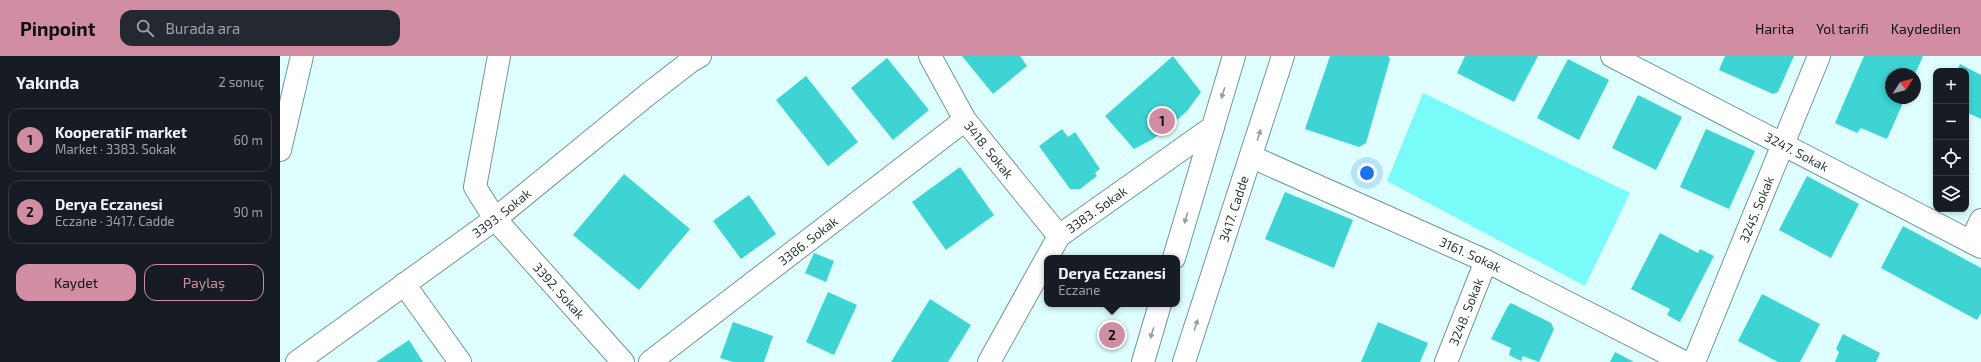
<!DOCTYPE html>
<html lang="tr">
<meta charset="utf-8">
<style>
body{margin:0;font-family:"Exo 2",sans-serif;background:#242831;color:#f1f3f6}
.controls{position:absolute;right:12px;top:12px;display:grid;overflow:hidden;border-radius:8px;box-shadow:0 2px 6px #0003}
.controls button{width:36px;height:36px;display:grid;place-items:center;padding:0;border:0;border-bottom:1px solid #363941;background:#171b24;color:#f1f3f6;font:20px sans-serif}
.compass{position:absolute;left:1605px;top:12px;width:36px;height:36px;border-radius:50%;background:#171b24;box-shadow:0 2px 6px #0003;rotate:54deg}
.you{position:absolute;left:1087px;top:117px;width:14px;height:14px;margin:-10px;border:3px solid #fff;border-radius:50%;background:#1a73e8;box-shadow:0 0 0 6px #1a73e833}
.badge{display:grid;place-items:center;width:26px;height:26px;border-radius:50%;background:#d18ea2;color:#111;font-size:13px;font-weight:700}
.pin{position:absolute;translate:-50% -50%;border:2px solid #fff;box-shadow:0 1px 4px #0006}
.popup{position:absolute;left:764px;top:199px;width:136px;height:52px;box-sizing:border-box;display:grid;place-content:center;border-radius:8px;background:#171b24;filter:drop-shadow(0 1px 3px #0005);font-size:13px;white-space:nowrap;color:#9ea1a6}
.popup b{font-size:15px;color:#f1f3f6}
.popup::after{content:'';position:absolute;left:50%;top:100%;margin-left:-8px;border:8px solid transparent;border-top-color:#171b24}
.list{margin:0;padding:0;list-style:none}
h2{display:flex;justify-content:space-between;align-items:center;height:52px;margin:0;padding:0 16px;font-size:17px}
h2 small{font-size:13px;font-weight:400;color:#9ea1a6}
.list li{display:grid;grid-template-columns:26px 1fr auto;gap:12px;align-items:center;box-sizing:border-box;height:64px;margin:0 8px 8px;padding:0 8px;border:1px solid #363941;border-radius:12px}
.list b{display:block;font-size:15px;white-space:nowrap}
.list p{margin:0;font-size:13px;white-space:nowrap;color:#9ea1a6}
.list em{font-size:13px;font-style:normal;color:#9ea1a6}
.actions{display:flex;gap:8px;padding:12px 16px}
.actions a{flex:1;padding:9px 0;border:1px solid #d18ea2;border-radius:12px;text-align:center;font-size:14px;color:#d18ea2}
.actions .main{background:#d18ea2;color:#111}
.icon{flex:none;width:22px;height:22px;fill:none;stroke:currentColor;stroke-width:2;stroke-linecap:round;stroke-linejoin:round}
.map{position:relative;flex:none;width:1701px;height:306px;overflow:hidden}
header{display:flex;align-items:center;gap:24px;box-sizing:border-box;height:56px;padding:0 20px;background:#d18ea2;color:#111}
header strong{font-size:19px}
nav{display:flex;gap:22px;margin-inline-start:auto;font-size:14px}
.search{width:280px;height:36px;background:#242831;display:flex;align-items:center;gap:10px;box-sizing:border-box;padding:0 14px;border-radius:12px;color:#9ea1a6;font-size:15px}
main{display:flex}
aside{flex:1;background:#171b24}
.map>svg:first-child{display:block}
</style>
<header>
<strong>Pinpoint</strong>
<div class="search"><svg class="icon" aria-label="search" viewBox="0 0 24 24"><circle cx="10" cy="10" r="6"/><path d="M15 15l6 6"/></svg>Burada ara</div>
<nav><a>Harita</a><a>Yol tarifi</a><a>Kaydedilen</a></nav>
</header>
<main>
<aside>
<h2>Yakında<small>2 sonuç</small></h2>
<ul class="list">
<li><span class="badge">1</span><div><b>KooperatiF market</b><p>Market · 3383. Sokak</p></div><em>60 m</em></li>
<li><span class="badge">2</span><div><b>Derya Eczanesi</b><p>Eczane · 3417. Cadde</p></div><em>90 m</em></li>
</ul>
<div class="actions"><a class="main">Kaydet</a><a>Paylaş</a></div>
</aside>
<div class="map">
<svg width="1701" height="306" viewBox="0 0 1701 306">
<rect width="100%" height="100%" fill="#dffffe"/>
<!-- green -->
<polygon fill="#79fbfa" points="1143,37 1350,137 1305,230 1107,125"/>
<!-- building -->
<g fill="#3ed4d4">
<polygon points="682,0 740,0 747,10 713,38"/>
<polygon points="893,0 921,36 907,55 891,69 873,83 854,93 825,60"/>
<polygon points="1050,0 1108,0 1110,3 1086,87 1079,91 1025,73"/>
<polygon points="1185,0 1258,0 1234,46 1177,17"/>
<polygon points="1445,0 1514,0 1498,36 1493,38 1439,14"/>
<polygon points="1584,0 1643,0 1635,18 1611,18 1611,42 1625,42 1607,83 1581,72 1577,77 1555,67"/>
<polygon points="607,2 649,54 613,84 571,32"/>
<polygon points="1288,3 1329,24 1299,84 1257,62"/>
<polygon points="1680,8 1701,19 1701,63 1686,56 1686,15 1677,15"/>
<polygon points="526,20 578,86 548,110 496,44"/>
<polygon points="1358,39 1402,61 1376,114 1332,92"/>
<polygon points="782,73 788,81 795,76 820,113 815,117 817,120 800,133 790,133 759,90"/>
<polygon points="1426,73 1475,95 1449,153 1400,131"/>
<polygon points="680,111 714,159 666,194 632,146"/>
<polygon points="344,118 410,173 359,234 293,179"/>
<polygon points="1527,120 1579,148 1551,202 1499,174"/>
<polygon points="1005,136 1073,164 1054,212 985,183"/>
<polygon points="469,139 496,178 461,203 433,165"/>
<polygon points="1623,170 1701,212 1701,257 1697,264 1601,212"/>
<polygon points="1380,177 1418,197 1420,193 1434,200 1400,266 1387,259 1390,253 1351,233"/>
<polygon points="534,197 554,205 546,226 525,217"/>
<polygon points="548,236 577,249 554,299 526,286"/>
<polygon points="1482,238 1540,268 1520,306 1498,306 1458,285"/>
<polygon points="650,243 691,269 668,306 611,306"/>
<polygon points="1231,247 1271,267 1274,273 1259,306 1243,300 1241,305 1229,299 1231,292 1211,283 1228,250"/>
<polygon points="453,266 493,280 484,306 453,306 440,302"/>
<polygon points="1098,266 1148,287 1140,306 1081,306"/>
<polygon points="1563,278 1600,297 1596,306 1555,306 1559,296 1556,293"/>
<polygon points="129,284 143,306 96,306"/>
<polygon points="1335,296 1354,306 1330,306"/>
</g>
<g fill="none" stroke-linecap="round" stroke-linejoin="round">
<defs>
<g id="street">
<path id="s1" d="M 219,0 L 195,131 L 215,163 L 343,306"/>
<path id="s2" d="M 650,0 L 685,64 L 779,180"/>
<path id="s3" d="M 1332,0 L 1701,191"/>
<polyline points="0,94 22,0"/>
<path id="s4" d="M 972,101 L 1206,205 L 1404,306"/>
<polyline points="1691,186 1701,164"/>
<polyline points="124,228 180,306"/>
<path id="s5" d="M 17,306 L 215,163 L 367,39 L 411,5 L 420,0"/>
<path id="s6" d="M 370,306 L 685,64"/>
<path id="s7" d="M 709,306 L 779,180 L 933,71"/>
<path id="s8" d="M 1166,306 L 1206,205"/>
<path id="s9" d="M 1414,306 L 1539,0"/>
</g>
<g id="secondary">
<polyline points="894,202 954,0"/>
<polyline points="863,306 880,248"/>
<path id="s10" d="M 904,306 L 1003,0"/>
</g>
</defs>
<!-- street casing -->
<use href="#street" stroke="#729797" stroke-width="24"/>
<!-- secondary casing -->
<use href="#secondary" stroke="#729797" stroke-width="24"/>
<!-- street -->
<use href="#street" stroke="#fff" stroke-width="22"/>
<!-- secondary -->
<use href="#secondary" stroke="#fff" stroke-width="22"/>
</g>
<!-- one-way arrows -->
<defs><path id="oneway-solid" d="M-6-.8H1V-3.2L6.5 0L1 3.2V.8H-6Z"/></defs>
<g fill="#969e9d">
<use href="#oneway-solid" transform="translate(943 37) rotate(107)"/>
<use href="#oneway-solid" transform="translate(979 79) rotate(-73)"/>
<use href="#oneway-solid" transform="translate(906 162) rotate(107)"/>
<use href="#oneway-solid" transform="translate(916 269) rotate(-72)"/>
<use href="#oneway-solid" transform="translate(872 277) rotate(107)"/>
</g>
<g text-anchor="middle" dominant-baseline="central" stroke-width="3.5" stroke-linejoin="round" paint-order="stroke">
<!-- street labels -->
<g font-size="13" fill="#2c3c3b" stroke="#dffffe">
<text stroke="none"><textPath href="#s2" startOffset="111">3418. Sokak</textPath></text>
<text stroke="none"><textPath href="#s3" startOffset="208">3247. Sokak</textPath></text>
<text stroke="none"><textPath href="#s7" startOffset="190">3383. Sokak</textPath></text>
<text stroke="none"><textPath href="#s10" startOffset="161">3417. Cadde</textPath></text>
<text stroke="none"><textPath href="#s9" startOffset="165">3245. Sokak</textPath></text>
<text stroke="none"><textPath href="#s5" startOffset="253">3393. Sokak</textPath></text>
<text stroke="none"><textPath href="#s6" startOffset="199">3386. Sokak</textPath></text>
<text stroke="none"><textPath href="#s4" startOffset="239">3161. Sokak</textPath></text>
<text stroke="none"><textPath href="#s1" startOffset="267">3392. Sokak</textPath></text>
<text stroke="none"><textPath href="#s8" startOffset="54">3248. Sokak</textPath></text>
</g>
</g>
</svg>
<div class="controls">
<button>+</button>
<button>−</button>
<button><svg class="icon" aria-label="locate" viewBox="0 0 24 24"><circle cx="12" cy="12" r="6"/><path d="M12 2v4M12 18v4M2 12h4M18 12h4"/></svg></button>
<button><svg class="icon" aria-label="layers" viewBox="0 0 24 24"><path d="M12 4l9 5-9 5-9-5zM3 14l9 5 9-5"/></svg></button>
</div>
<svg class="compass" viewBox="-18 -18 36 36"><path d="M0-13l5 13h-10z" fill="#e53935"/><path d="M0 13l5-13h-10z" fill="#9ea1a6"/></svg>
<div class="you"></div>
<div class="pin badge" style="left:882px;top:65px">1</div>
<div class="pin badge" style="left:832px;top:279px">2</div>
<div class="popup"><b>Derya Eczanesi</b>Eczane</div>
</div>
</main>
